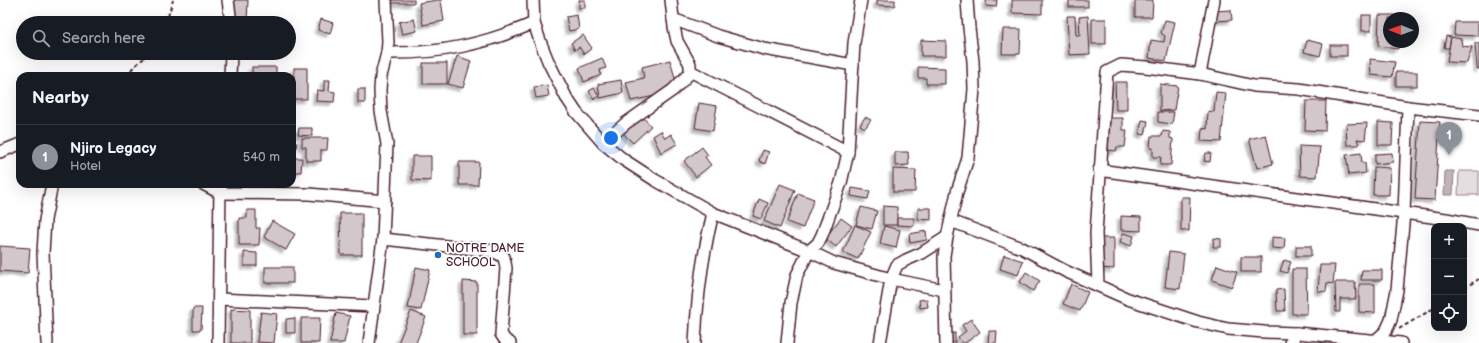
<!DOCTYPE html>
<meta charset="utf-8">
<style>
body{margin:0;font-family:"Balsamiq Sans",sans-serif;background:#20242c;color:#f1f3f6}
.controls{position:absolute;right:12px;bottom:12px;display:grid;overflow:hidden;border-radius:8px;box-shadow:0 4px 16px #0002}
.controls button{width:36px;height:36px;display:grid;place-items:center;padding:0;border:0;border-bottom:1px solid #363941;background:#171b24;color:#f1f3f6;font:20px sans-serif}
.compass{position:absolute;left:1383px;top:12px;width:36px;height:36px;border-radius:50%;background:#171b24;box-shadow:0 4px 16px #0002;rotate:271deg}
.you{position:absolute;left:611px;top:138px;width:14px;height:14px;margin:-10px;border:3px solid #fff;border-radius:50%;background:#1a73e8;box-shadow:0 0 0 6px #1a73e833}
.badge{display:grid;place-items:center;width:26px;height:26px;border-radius:50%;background:#8c9099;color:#fff;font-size:13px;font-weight:700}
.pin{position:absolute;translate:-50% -33px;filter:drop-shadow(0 1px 2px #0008)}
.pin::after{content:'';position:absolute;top:21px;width:14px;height:12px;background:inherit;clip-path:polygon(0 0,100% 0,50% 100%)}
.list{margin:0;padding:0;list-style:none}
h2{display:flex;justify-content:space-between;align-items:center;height:52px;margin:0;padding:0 16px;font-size:17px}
h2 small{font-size:13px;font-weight:400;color:#9ea1a6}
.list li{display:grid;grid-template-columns:26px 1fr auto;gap:12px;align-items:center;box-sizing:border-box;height:64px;padding:0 16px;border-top:1px solid #363941}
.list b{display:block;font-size:15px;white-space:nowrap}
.list p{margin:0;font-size:13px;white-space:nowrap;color:#9ea1a6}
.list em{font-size:13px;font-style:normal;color:#9ea1a6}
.icon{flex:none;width:22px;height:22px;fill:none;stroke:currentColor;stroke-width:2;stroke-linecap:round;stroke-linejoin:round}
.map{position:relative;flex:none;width:1479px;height:343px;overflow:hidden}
.search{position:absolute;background:#171b24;box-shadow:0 4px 16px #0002;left:16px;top:16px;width:280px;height:44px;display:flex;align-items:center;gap:10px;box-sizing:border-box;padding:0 14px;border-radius:22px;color:#9ea1a6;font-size:15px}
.panel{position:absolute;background:#171b24;box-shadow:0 4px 16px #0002;left:16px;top:72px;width:280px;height:116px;border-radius:12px}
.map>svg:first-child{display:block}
</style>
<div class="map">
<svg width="1479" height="343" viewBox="0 0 1479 343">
<defs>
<filter id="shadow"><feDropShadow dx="-3.5" dy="3.5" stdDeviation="1" flood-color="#0004"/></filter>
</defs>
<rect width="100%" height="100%" fill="#fff"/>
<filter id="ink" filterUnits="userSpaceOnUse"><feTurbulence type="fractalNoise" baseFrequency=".025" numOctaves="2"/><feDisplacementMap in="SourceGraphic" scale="8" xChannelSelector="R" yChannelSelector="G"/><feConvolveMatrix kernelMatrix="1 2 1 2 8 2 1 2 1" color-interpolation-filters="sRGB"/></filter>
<g filter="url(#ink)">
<!-- green -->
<polygon fill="#e5dee0" stroke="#987e86" points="1459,171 1479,171 1479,195 1458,195"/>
<!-- water -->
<polygon fill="#c1b3b6" stroke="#91787e" points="1445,171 1454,171 1453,195 1444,195"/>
<!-- building -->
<g fill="#d2c7cb" stroke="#4a1f2b" filter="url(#shadow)">
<polygon points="232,0 248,0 247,23 232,23"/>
<rect x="389" y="0" width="25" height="3"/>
<polygon points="437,0 441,0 444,21 423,25 419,3"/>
<rect x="579" y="0" width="6" height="8"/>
<polygon points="877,0 895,0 895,6 877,5"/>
<polygon points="986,0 997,0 996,7 986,6"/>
<polygon points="1012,0 1042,0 1042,14 1012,13"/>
<rect x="1069" y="0" width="19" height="7"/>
<polygon points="1135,0 1153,0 1152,17 1135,17"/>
<polygon points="1231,10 1232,20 1216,21 1215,11"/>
<polygon points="577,15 579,29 569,31 566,17"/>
<rect x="1362" y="15" width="9" height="16"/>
<polygon points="1379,15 1403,15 1403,18 1389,18 1389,42 1399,42 1398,49 1378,46"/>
<polygon points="1067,16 1075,16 1076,35 1080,35 1079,17 1088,16 1090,54 1069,55"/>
<polygon points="321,19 333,23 330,34 318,30"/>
<polygon points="414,19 417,31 402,34 399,22"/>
<rect x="1092" y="19" width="14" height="25"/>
<polygon points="1165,20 1175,22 1166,61 1149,58 1151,40 1164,42 1165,36 1161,33"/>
<polygon points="1455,22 1478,22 1478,36 1454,35"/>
<polygon points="1003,29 1021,29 1020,54 1002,54"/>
<polygon points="583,35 592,48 584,54 579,47 575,50 571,43"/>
<polygon points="1446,36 1451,37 1449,48 1444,48"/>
<polygon points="1451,37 1461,39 1462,46 1472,47 1467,63 1447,62"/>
<polygon points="921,40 946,41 946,56 921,56"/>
<polygon points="1307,40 1323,44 1320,56 1304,52"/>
<polygon points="1475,43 1479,43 1479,69 1477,69"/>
<rect x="1330" y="45" width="17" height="11"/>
<polygon points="457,56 471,61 463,88 448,84"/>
<polygon points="602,58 606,68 600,70 601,75 584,82 579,68"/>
<polygon points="1370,59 1395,62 1392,77 1371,75"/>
<polygon points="670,60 677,85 663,89 664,94 631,101 626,82 644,78 642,67"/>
<rect x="423" y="63" width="24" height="21"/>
<rect x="252" y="67" width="24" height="9"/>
<polygon points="918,67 945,68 945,84 926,84 926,78 918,78"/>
<rect x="294" y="68" width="13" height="31"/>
<rect x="1396" y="72" width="21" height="14"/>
<polygon points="324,80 330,80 329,91 335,92 334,102 316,101 317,90 324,91"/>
<polygon points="621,80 623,93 600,98 598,84"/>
<polygon points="1115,82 1127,82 1127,110 1116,110"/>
<polygon points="1160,84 1178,86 1174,110 1160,111"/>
<polygon points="547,85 549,96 536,98 534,87"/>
<polygon points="594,88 599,96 594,99 589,91"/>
<rect x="358" y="89" width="7" height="14"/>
<polygon points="1216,92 1226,93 1221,142 1201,141 1202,128 1207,129 1208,111 1214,112"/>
<polygon points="1306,101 1326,101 1325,131 1305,130"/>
<polygon points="699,103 717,106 713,131 695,128"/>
<polygon points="1158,112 1174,112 1172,124 1158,122"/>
<polygon points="640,114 651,126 633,143 622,132"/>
<polygon points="865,117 871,120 865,128 860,125"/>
<polygon points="1110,118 1123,118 1123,130 1127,130 1125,147 1117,147 1116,151 1108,150"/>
<polygon points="1142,120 1148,121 1145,135 1139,134"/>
<polygon points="1420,121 1440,122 1435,200 1415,199"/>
<polygon points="1378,122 1393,123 1392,145 1378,145"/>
<polygon points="1367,123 1365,140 1357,139 1359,145 1347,145 1346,124"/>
<polygon points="299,128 312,128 312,136 298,135"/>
<polygon points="661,131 665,138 671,134 677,144 661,153 653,136"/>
<polygon points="1163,131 1170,132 1170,138 1173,139 1171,165 1160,165 1161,157 1153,157 1153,148 1150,148 1151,136 1162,136"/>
<polygon points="1266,135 1273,164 1257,168 1249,139"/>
<polygon points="302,138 328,138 327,150 321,150 321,161 306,161 306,147 302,147"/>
<polygon points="292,142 297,143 295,152 292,152"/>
<polygon points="1299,146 1320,147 1317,177 1300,176"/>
<polygon points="702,147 708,155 705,157 711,165 696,177 684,161"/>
<polygon points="763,150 769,152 765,164 759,161"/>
<polygon points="895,152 908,152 909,165 895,166"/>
<polygon points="1206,153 1211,153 1210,162 1204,161"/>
<polygon points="1361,153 1362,163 1365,163 1366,173 1349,175 1346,155"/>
<polygon points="1392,153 1393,162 1375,164 1375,154"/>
<polygon points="412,156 431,156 431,181 412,180"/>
<polygon points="292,158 302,158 301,172 292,172"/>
<polygon points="459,162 479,162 478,185 459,185"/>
<polygon points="1374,167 1390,168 1389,195 1373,195"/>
<polygon points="893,169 916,170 915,192 893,192"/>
<polygon points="780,184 795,190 780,228 764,221"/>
<polygon points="852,188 870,191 868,199 851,196"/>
<polygon points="798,193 814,199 803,228 787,222"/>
<polygon points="1181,197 1190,197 1189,231 1181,231"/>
<polygon points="759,199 768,203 761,219 753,216"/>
<polygon points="883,206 897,207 897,225 883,225"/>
<polygon points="861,207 877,211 872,229 856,225"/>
<polygon points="918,208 931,208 931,220 918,219"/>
<polygon points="247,210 256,210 256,228 260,228 259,245 239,245 239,218 247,218"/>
<polygon points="340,213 362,213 362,255 341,255"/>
<polygon points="1121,216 1141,217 1141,231 1121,230"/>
<polygon points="841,218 852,226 836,247 825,238"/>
<polygon points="897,218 914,218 914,226 897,225"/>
<polygon points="272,221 295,234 286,250 264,237"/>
<polygon points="855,225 871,232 858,259 843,252"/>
<polygon points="884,226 900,230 896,248 880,244"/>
<polygon points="926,231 927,240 910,243 909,234"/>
<polygon points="1123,233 1134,236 1131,246 1120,242"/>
<polygon points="1272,237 1285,238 1284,249 1272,248"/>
<polygon points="1100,238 1114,238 1114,269 1099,268"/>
<polygon points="1214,238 1221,239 1221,247 1213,247"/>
<polygon points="0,246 30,248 28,273 0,271"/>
<rect x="1296" y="246" width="15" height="10"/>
<polygon points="244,252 257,253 257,266 244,266"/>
<polygon points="1169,252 1184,254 1180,289 1165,287"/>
<polygon points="1004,255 1023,261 1018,275 1000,269"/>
<rect x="1241" y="257" width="20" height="15"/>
<polygon points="1284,260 1291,262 1287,273 1280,271"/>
<polygon points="1217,265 1237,272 1232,287 1212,280"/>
<polygon points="1320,265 1335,265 1333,284 1327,283 1326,292 1318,291"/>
<rect x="265" y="267" width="28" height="16"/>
<polygon points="416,267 430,270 421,310 408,308"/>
<polygon points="1292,269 1306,269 1307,314 1292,314"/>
<polygon points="1362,270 1382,270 1382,280 1361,280"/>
<polygon points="1026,272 1040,281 1033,291 1020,282"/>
<polygon points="463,281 477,282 477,335 463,335"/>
<polygon points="1335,282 1355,282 1356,299 1340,299 1340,312 1336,312"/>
<polygon points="1071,284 1088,292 1080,311 1063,304"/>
<polygon points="1359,284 1375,284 1375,313 1359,312"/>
<polygon points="1284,289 1285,311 1277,311 1276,290"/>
<polygon points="927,299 928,307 920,308 919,300"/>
<polygon points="193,308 202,308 201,330 193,330"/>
<polygon points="231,309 250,310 250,343 231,343"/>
<polygon points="411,311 426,317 416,343 398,343"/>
<polygon points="261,312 277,314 274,343 257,342"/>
<polygon points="336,313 350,316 344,343 330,343"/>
<polygon points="295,318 295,333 286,333 286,319"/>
<polygon points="301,318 320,318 319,343 301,343"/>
<polygon points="971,319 980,332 965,343 962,343 958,337 966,331 962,325"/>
<polygon points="989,331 997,331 996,343 988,343"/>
<rect x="947" y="333" width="8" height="10"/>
<polygon points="1321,337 1341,342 1341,343 1320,343"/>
</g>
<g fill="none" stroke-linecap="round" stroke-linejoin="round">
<defs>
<g id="minor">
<polyline points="228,0 231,23"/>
<polyline points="533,0 534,23 540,41 548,61 566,97 576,112 603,143 624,160 655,180 713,213 809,251 834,263 891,279 944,290"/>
<polyline points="673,19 718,36 764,49 853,65"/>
<path d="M 387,53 C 441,54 485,44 534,23"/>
<polyline points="690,71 848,152"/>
<polyline points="1200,74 1214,0"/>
<polyline points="230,76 231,53"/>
<polyline points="603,143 626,123 673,90 688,75 690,71 690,64 677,41 674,27 671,0"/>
<polyline points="0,152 20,144"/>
<polyline points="1099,170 1446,219 1479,225"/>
<polyline points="203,184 220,193 309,194 385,201"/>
<polyline points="951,221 1022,248 1065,271 1128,299 1198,322 1228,329 1264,332 1297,333 1401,343"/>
<polyline points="383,239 493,251 504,257 506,268 501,334 505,340 510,343"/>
<polyline points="1098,284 1096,233 1107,72 1121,65 1146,67 1200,74 1254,86 1299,89 1408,107 1479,115"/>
<polyline points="219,299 373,306"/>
<polyline points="1376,340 1386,331 1391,320 1397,290 1404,213 1408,107"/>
<polyline points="47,343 43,253 45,220 52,184"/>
<polyline points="218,343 220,184"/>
<polyline points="369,343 383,239 387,144 381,111 380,90 381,76 387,53 388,42 386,0"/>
<path d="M 695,343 C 697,298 702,256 713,213"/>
<polyline points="787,343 791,303 797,275 809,251 818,243 822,235 841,183 848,152 854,43 861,0"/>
<polyline points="880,343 891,279 897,265 906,260 922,253 947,237"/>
<polyline points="946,343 944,256 947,237 957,192 968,158 974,89 973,61 969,28 967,0"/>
<polyline points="1290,343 1297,333"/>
</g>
</defs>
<!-- minor casing -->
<use href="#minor" stroke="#4a1f2b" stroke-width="14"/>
<!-- path -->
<g stroke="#4a1f2b" stroke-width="2" stroke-dasharray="4 3" stroke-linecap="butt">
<polyline points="166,23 173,0"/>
<path d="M 127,76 C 131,67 142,61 149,53"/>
<polyline points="1464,288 1479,279"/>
<polyline points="1399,329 1434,308"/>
</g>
<!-- minor -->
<use href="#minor" stroke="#fff" stroke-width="11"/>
</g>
</g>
<!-- markers -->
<circle fill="#1f6fb2" stroke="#fff" stroke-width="1.5" cx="438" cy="255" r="4"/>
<g text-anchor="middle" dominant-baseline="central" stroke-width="3.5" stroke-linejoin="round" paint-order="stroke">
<!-- poi labels -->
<g font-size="12" fill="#4a1f2b" stroke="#fff" text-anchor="start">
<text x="446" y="248">NOTRE DAME<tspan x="446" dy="14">SCHOOL</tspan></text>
</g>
</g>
</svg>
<div class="controls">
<button>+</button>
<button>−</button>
<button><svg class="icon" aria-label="locate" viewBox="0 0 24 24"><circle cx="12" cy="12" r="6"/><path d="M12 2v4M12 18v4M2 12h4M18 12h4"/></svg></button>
</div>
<svg class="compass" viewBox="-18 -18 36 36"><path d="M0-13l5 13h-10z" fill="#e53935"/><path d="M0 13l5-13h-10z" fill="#9ea1a6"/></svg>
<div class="you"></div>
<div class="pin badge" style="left:1449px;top:155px">1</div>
<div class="search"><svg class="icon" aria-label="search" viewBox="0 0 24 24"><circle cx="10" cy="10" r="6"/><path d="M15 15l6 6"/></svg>Search here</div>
<section class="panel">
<h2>Nearby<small></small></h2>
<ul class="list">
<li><span class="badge">1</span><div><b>Njiro Legacy</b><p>Hotel</p></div><em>540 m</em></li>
</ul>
</section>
</div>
